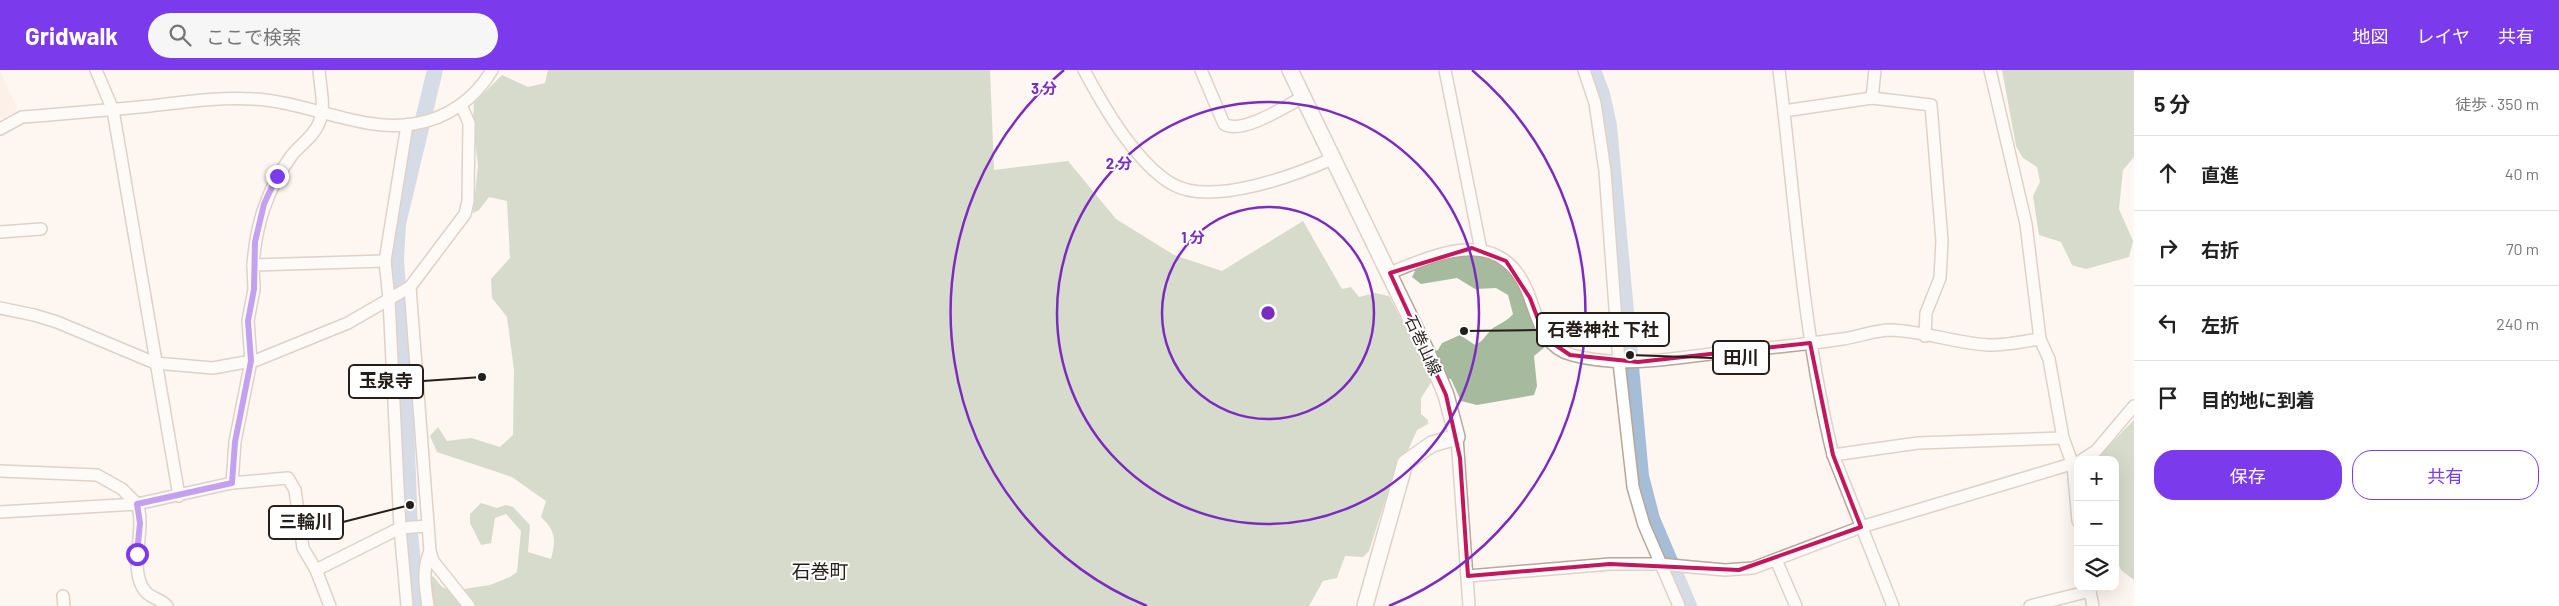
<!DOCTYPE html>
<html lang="ja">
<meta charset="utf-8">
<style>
body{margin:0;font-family:Barlow,"Noto Sans JP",sans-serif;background:#f6f6f6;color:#222}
.controls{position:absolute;right:15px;bottom:15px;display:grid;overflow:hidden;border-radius:10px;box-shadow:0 5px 20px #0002}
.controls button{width:45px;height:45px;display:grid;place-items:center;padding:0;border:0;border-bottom:1px solid #e0e0e0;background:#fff;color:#222;font:25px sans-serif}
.stop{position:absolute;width:15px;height:15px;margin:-11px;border:4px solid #7c3aed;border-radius:50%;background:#fff}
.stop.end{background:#7c3aed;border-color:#fff;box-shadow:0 1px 5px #0008}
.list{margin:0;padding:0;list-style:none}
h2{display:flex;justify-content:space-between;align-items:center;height:65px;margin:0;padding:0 20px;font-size:21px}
h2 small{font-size:16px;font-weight:400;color:#767676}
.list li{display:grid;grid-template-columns:32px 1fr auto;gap:15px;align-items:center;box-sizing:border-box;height:75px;padding:0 20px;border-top:1px solid #e0e0e0}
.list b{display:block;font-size:19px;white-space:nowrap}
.list em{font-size:16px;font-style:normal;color:#767676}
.actions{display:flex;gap:10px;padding:15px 20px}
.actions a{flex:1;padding:11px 0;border:1px solid #7c3aed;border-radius:20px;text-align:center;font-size:18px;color:#7c3aed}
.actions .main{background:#7c3aed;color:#fff}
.icon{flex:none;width:28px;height:28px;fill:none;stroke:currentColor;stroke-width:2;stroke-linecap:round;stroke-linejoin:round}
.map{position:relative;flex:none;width:2134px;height:536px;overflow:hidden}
header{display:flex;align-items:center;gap:30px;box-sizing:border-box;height:70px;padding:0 25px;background:#7c3aed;color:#fff}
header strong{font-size:24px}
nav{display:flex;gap:28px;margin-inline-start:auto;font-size:18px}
.search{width:350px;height:45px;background:#f6f6f6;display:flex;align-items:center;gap:12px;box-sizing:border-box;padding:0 18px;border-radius:28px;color:#767676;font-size:19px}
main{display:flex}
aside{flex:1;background:#fff}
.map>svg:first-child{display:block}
</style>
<header>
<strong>Gridwalk</strong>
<div class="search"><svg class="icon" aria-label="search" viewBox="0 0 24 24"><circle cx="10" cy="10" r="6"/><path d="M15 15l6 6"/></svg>ここで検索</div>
<nav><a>地図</a><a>レイヤ</a><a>共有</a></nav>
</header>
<main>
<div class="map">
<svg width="2134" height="536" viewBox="0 0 2134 536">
<rect width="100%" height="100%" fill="#fef6f0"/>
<!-- education -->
<polygon fill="#fde9e1" points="0,1 17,37 16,41 0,49"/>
<!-- forest -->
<g fill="#a6ba9e">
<path d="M 548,0 L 990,0 L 994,100 L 1068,91 L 1116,149 L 1174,185 L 1222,201 L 1303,151 L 1342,219 L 1351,217 L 1359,227 L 1375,223 L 1389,226 L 1414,275 L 1425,286 L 1438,280 L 1442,273 L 1460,265 L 1475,275 C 1484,271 1486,264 1493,258 C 1501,253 1507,251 1513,244 L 1508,225 L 1496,218 L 1475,219 L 1457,208 L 1421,214 L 1412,207 L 1417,197 C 1431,194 1445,188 1458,186 C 1516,178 1527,236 1545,277 L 1534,286 L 1537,316 L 1534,325 L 1477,335 L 1461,331 L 1451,309 L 1434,308 L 1421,328 L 1421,344 L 1428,350 L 1428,354 L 1417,360 L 1405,387 L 1392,409 L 1369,481 L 1363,487 L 1345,486 L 1337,508 L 1323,511 L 1309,536 L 432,536 L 429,511 L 433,506 L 442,517 L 451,521 L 490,515 L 510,507 L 517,502 L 521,461 L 506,444 L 495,448 L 491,473 L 481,475 L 470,453 L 470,444 L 481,433 L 497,438 L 506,435 L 513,437 L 530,455 L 528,482 L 551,489 C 556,470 556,461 541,447 L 546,431 L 512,407 L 437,382 L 430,366 L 438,357 L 447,371 L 471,368 L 500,377 L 513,365 L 514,300 L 507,247 L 492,228 L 491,209 L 510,188 L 507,131 L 489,127 L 479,140 L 473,143 L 478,96 L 473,53 L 474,33 L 502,5 L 528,17 L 545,13 Z"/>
<polygon points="2002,0 2134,0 2134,87 2123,100 2119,139 2133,171 2129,187 2086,199 2072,195 2061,172 2039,165 2033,126 2040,112 2037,97 2023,88 2016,76"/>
<polygon points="2134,350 2134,510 2121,500 2115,486 2115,390 2095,390"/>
</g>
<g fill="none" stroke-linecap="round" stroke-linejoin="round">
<!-- river -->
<g stroke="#a5bdd7" stroke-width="16">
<polyline points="1593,0 1602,24 1609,56 1641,406 1652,449 1689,536"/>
<polyline points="417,536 410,462 405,325 396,189 398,154 435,0"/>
</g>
<defs>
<g id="minor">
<polyline points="96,0 113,40 179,426"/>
<path d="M 1084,0 C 1103,36 1136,93 1172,114 C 1211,137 1296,105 1334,88"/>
<path d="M 1201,0 L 1224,54 C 1242,65 1286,36 1303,27"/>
<polyline points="1445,0 1481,180"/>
<polyline points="1584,0 1595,33 1605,101 1619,292 1633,417 1644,455 1679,536"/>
<path d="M 1779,0 C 1795,128 1802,259 1833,385 L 1893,536"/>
<polyline points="1990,0 2026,154 2040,269 2049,289 2063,368 2073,395 2078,451"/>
<polyline points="1872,28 1875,0"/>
<polyline points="461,35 469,53 468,131 465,144 410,217 430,481 433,491 469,536"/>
<polyline points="1784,41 1872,28 1931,35 1942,171 1940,208 1926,243 1925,266"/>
<path d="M 0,59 L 22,47 C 64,44 107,40 150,36 C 184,32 219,27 253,29 C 305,31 364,63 413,54 C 447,49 475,29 492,0"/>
<polyline points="0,162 41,159"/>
<polyline points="385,191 407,55"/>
<path d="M 253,195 C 256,154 267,119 292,85 C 300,75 314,66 319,53 C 326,38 320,16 319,0"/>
<path d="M 1390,203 C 1445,180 1506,155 1531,231 C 1539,254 1545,278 1572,285 C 1620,298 1670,289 1718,283 C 1760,279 1801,275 1842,269 C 1858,267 1875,260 1891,260 C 1923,261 1955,273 1988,275 C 2005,276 2024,271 2040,269"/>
<polyline points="0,238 34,245 57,252 155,293 213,298 257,290 348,253 410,217"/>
<polyline points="1457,367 1469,536"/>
<polyline points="1833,385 1918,373 2063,368"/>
<polyline points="2082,390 2096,381 2134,336"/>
<polyline points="0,401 97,405 122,419 137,434"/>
<polyline points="232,413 235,372 251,291 248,251 254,219 253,195 385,191 389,229 400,458 407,536"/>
<polyline points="0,442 137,434"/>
<polyline points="1776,490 1796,536"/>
<polyline points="316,500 400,458 427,456"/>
<polyline points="1468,506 1610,494 1659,494 1725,500 1753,498 1861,457 2078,392"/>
<polyline points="2089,517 2093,536"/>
<polyline points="63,526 64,536"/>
<path d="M 167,536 C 161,529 150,528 145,521 C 127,498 147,459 137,434 L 232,413 L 288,408 L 295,420 L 303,478 L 316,500 L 330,536"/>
<path d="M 428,536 C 425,516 422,500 430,481"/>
<polyline points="2030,536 2090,521"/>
</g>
<polyline id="major" points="1290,0 1436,301 1446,325 1457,367 1432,374 1405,393 1365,536"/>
</defs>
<!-- minor casing -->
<use href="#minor" stroke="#b9a698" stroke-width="14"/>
<!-- major casing -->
<use href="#major" stroke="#b9a698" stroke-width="18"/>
<!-- minor -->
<use href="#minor" stroke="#fff" stroke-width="11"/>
<!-- major -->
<use href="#major" stroke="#fff" stroke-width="15"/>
</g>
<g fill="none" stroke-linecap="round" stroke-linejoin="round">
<!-- route -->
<polyline stroke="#7c3aed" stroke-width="6" points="137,484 140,453 137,434 232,413 235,372 251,291 248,251 254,219 255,172 264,134 277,106"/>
</g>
<!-- marked area -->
<path d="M0 0H2134V536H0ZM 1472,178 L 1506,191 L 1530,228 L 1545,268 L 1570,285 L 1638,292 L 1810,273 L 1833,385 L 1861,457 L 1739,500 L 1610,494 L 1468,506 L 1460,388 L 1446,325 L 1390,203 Z" fill="#fef6f0" fill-opacity=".55" fill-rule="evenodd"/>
<path fill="none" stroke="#c2185b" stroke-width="4" stroke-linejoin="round" d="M 1472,178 L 1506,191 L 1530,228 L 1545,268 L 1570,285 L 1638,292 L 1810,273 L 1833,385 L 1861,457 L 1739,500 L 1610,494 L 1468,506 L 1460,388 L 1446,325 L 1390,203 Z"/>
<!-- distance rings -->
<g fill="none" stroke="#7b2cbf" stroke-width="2.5">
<circle cx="1268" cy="243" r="106"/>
<circle cx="1268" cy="243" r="211"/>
<path d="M1147 536A317 317 0 0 1 1064 0M1472 0A317 317 0 0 1 1389 536"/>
</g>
<g text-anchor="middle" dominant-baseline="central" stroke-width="4" stroke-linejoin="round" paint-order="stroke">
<!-- street labels -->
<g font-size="16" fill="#251e19" stroke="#fff">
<text transform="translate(1424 275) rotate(65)">石巻山線</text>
</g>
<!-- quarter labels -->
<g font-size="19" fill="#251e19" stroke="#fff">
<text x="820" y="500">石巻町</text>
</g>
</g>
<circle cx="1268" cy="243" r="8" fill="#7b2cbf" stroke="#fff" stroke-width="2.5"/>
<g font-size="15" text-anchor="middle" font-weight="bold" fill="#7b2cbf" stroke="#fff" stroke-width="4" stroke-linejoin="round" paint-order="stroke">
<text x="1044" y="24">3 分</text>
<text x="1119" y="99">2 分</text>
<text x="1193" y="173">1 分</text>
</g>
<!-- callouts -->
<path fill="none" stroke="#251e19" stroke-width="2" d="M1464 261L1537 260M1630 285L1713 288M482 307L423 311M410 435L343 452"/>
<g fill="#251e19" stroke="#fff" stroke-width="2">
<circle cx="1464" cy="261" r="5"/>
<circle cx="1630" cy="285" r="5"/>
<circle cx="482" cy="307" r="5"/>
<circle cx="410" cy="435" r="5"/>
</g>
<g fill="#fff" stroke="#251e19" stroke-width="2">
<rect x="1537" y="243" width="132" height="33" rx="5"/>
<rect x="1713" y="271" width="56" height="33" rx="5"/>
<rect x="349" y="295" width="74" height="33" rx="5"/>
<rect x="269" y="436" width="74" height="33" rx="5"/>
</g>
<g font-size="18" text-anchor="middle" font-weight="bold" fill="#251e19">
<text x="1603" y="266">石巻神社 下社</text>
<text x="1741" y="294">田川</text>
<text x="386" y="317">玉泉寺</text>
<text x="306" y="458">三輪川</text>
</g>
</svg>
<div class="controls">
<button>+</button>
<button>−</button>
<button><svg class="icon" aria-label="layers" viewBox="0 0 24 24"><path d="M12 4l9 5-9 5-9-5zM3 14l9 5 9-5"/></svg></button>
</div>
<div class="stop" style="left:137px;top:484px"></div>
<div class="stop end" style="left:277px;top:106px"></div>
</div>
<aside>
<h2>5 分<small>徒歩 · 350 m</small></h2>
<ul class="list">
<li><svg class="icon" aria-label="ahead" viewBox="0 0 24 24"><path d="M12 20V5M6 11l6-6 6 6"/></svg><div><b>直進</b></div><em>40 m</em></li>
<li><svg class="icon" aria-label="right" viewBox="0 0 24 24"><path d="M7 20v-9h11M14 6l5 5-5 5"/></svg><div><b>右折</b></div><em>70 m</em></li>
<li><svg class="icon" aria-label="left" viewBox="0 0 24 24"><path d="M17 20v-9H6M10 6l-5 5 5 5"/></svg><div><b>左折</b></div><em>240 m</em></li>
<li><svg class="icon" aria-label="arrive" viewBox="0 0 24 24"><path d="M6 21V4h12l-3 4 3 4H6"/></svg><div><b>目的地に到着</b></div></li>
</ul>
<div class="actions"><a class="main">保存</a><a>共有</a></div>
</aside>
</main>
